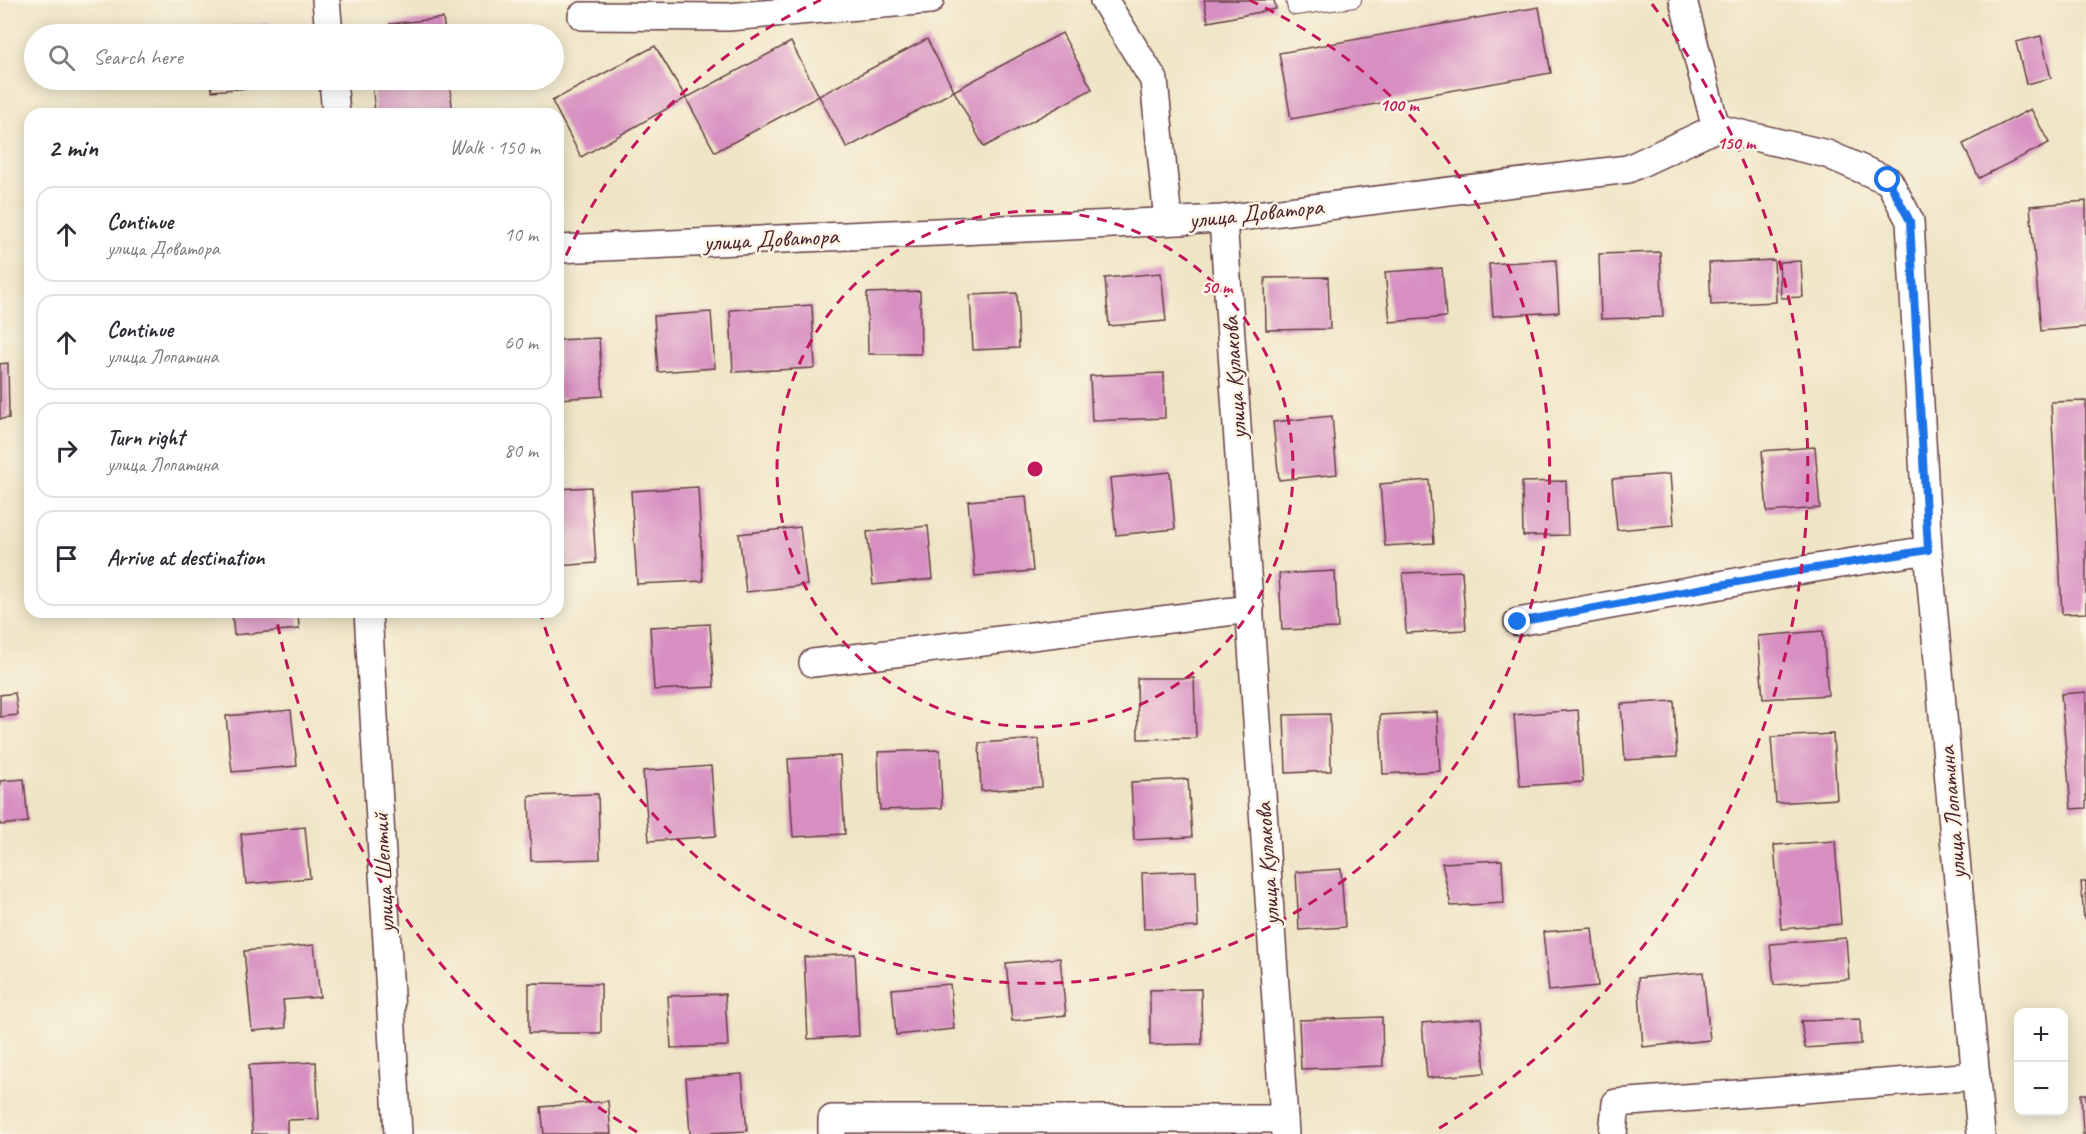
<!DOCTYPE html>
<meta charset="utf-8">
<style>
body{margin:0;font-family:Caveat,sans-serif;background:#f7f7f7;color:#2b2b33}
.controls{position:absolute;right:18px;bottom:18px;display:grid;overflow:hidden;border-radius:12px;box-shadow:0 3px 15px #0003}
.controls button{width:54px;height:54px;display:grid;place-items:center;padding:0;border:0;border-bottom:2px solid #e1e1e2;background:#fff;color:#2b2b33;font:30px sans-serif}
.stop{position:absolute;width:18px;height:18px;margin:-14px;border:4px solid #1a73e8;border-radius:50%;background:#fff}
.stop.end{background:#1a73e8;border-color:#fff;box-shadow:0 2px 6px #0008}
.list{margin:0;padding:0;list-style:none}
h2{display:flex;justify-content:space-between;align-items:center;height:78px;margin:0;padding:0 24px;font-size:26px}
h2 small{font-size:20px;font-weight:400;color:#7c7c81}
.list li{display:grid;grid-template-columns:39px 1fr auto;gap:18px;align-items:center;box-sizing:border-box;height:96px;margin:0 12px 12px;padding:0 12px;border:2px solid #e1e1e2;border-radius:18px}
.list b{display:block;font-size:22px;white-space:nowrap}
.list p{margin:0;font-size:20px;white-space:nowrap;color:#7c7c81}
.list em{font-size:20px;font-style:normal;color:#7c7c81}
.icon{flex:none;width:33px;height:33px;fill:none;stroke:currentColor;stroke-width:2;stroke-linecap:round;stroke-linejoin:round}
.map{position:relative;flex:none;width:2086px;height:1134px;overflow:hidden}
.search{position:absolute;background:#fff;box-shadow:0 3px 15px #0003;left:24px;top:24px;width:540px;height:66px;display:flex;align-items:center;gap:15px;box-sizing:border-box;padding:0 21px;border-radius:33px;color:#7c7c81;font-size:22px}
.panel{position:absolute;background:#fff;box-shadow:0 3px 15px #0003;left:24px;top:108px;width:540px;height:510px;border-radius:18px}
.map>svg:first-child{display:block}
</style>
<div class="map">
<svg width="2086" height="1134" viewBox="0 0 2086 1134">
<rect width="100%" height="100%" fill="#fcf5e5"/>
<filter id="ink" filterUnits="userSpaceOnUse"><feTurbulence type="fractalNoise" baseFrequency=".0167" numOctaves="2"/><feDisplacementMap in="SourceGraphic" scale="12" xChannelSelector="R" yChannelSelector="G"/><feConvolveMatrix kernelMatrix="1 2 1 2 8 2 1 2 1" color-interpolation-filters="sRGB"/></filter>
<filter id="wash" filterUnits="userSpaceOnUse"><feTurbulence type="fractalNoise" baseFrequency=".008" numOctaves="4" result="noise"/><feDisplacementMap in="SourceGraphic" scale="24" xChannelSelector="R" yChannelSelector="G"/><feGaussianBlur stdDeviation="1.35" result="paint"/><feColorMatrix in="noise" values="0 0 0 0 0 0 0 0 0 0 0 0 0 0 0 0 0 1.4 0 .05"/><feComposite in="paint" operator="in"/></filter>
<g filter="url(#wash)">
<rect width="100%" height="100%" fill="#efe5c6"/>
<g id="blocks">
<!-- building -->
<g fill="#d78fc1">
<polygon points="1204,0 1274,0 1276,9 1208,22"/>
<polygon points="1539,7 1551,73 1291,119 1279,53"/>
<polygon points="443,18 445,34 391,34 390,24"/>
<polygon points="270,23 271,34 207,34 207,29"/>
<polygon points="1062,33 1092,89 984,147 954,91 847,148 819,96 715,152 686,98 791,42 819,96 927,39 954,91"/>
<polygon points="2041,36 2051,78 2026,84 2016,42"/>
<polygon points="655,46 686,98 581,157 552,101"/>
<polygon points="211,80 274,80 275,86 212,91"/>
<polygon points="396,80 449,80 453,114 405,114 404,110 375,113 372,82"/>
<polygon points="2031,109 2049,143 1979,178 1963,144"/>
<polygon points="2086,201 2086,327 2041,331 2030,206"/>
<polygon points="1660,252 1663,317 1601,319 1599,254"/>
<polygon points="1556,260 1559,312 1493,316 1489,264"/>
<polygon points="1774,260 1776,302 1711,305 1709,263"/>
<polygon points="1801,261 1803,297 1781,298 1779,262"/>
<polygon points="1442,268 1446,317 1390,322 1385,272"/>
<polygon points="1161,273 1166,321 1109,326 1105,278"/>
<polygon points="1328,277 1330,329 1266,330 1265,278"/>
<polygon points="920,291 921,354 868,354 867,293"/>
<polygon points="1017,293 1019,348 973,350 970,295"/>
<polygon points="812,305 815,368 733,372 730,310"/>
<polygon points="711,312 715,368 658,372 654,316"/>
<polygon points="599,338 603,396 558,399 558,340"/>
<polygon points="8,363 9,418 0,419 0,364"/>
<polygon points="1164,373 1165,418 1092,421 1090,376"/>
<polygon points="2086,401 2086,613 2062,614 2051,402"/>
<polygon points="1332,416 1337,474 1279,480 1273,422"/>
<polygon points="1815,447 1820,508 1767,512 1762,451"/>
<polygon points="1170,472 1175,529 1116,535 1110,478"/>
<polygon points="1670,474 1674,525 1617,530 1612,479"/>
<polygon points="1429,480 1434,543 1385,546 1380,484"/>
<polygon points="1566,481 1568,535 1523,536 1522,482"/>
<polygon points="591,487 596,563 558,566 558,489"/>
<polygon points="698,487 703,581 637,584 631,491"/>
<polygon points="1026,496 1033,571 975,576 968,501"/>
<polygon points="928,526 933,579 873,585 867,532"/>
<polygon points="800,527 807,585 746,592 739,534"/>
<polygon points="1335,571 1338,628 1282,630 1279,574"/>
<polygon points="1462,571 1466,630 1406,633 1403,573"/>
<polygon points="232,612 298,612 299,629 234,635"/>
<polygon points="710,624 714,687 654,690 650,627"/>
<polygon points="1823,631 1828,695 1763,699 1758,636"/>
<polygon points="1137,678 1194,678 1196,738 1138,739"/>
<polygon points="2086,692 2086,808 2071,809 2061,694"/>
<polygon points="15,693 18,715 0,717 0,695"/>
<polygon points="1674,701 1677,757 1625,760 1621,704"/>
<polygon points="291,710 297,766 232,772 226,716"/>
<polygon points="1578,710 1583,782 1520,786 1514,715"/>
<polygon points="1437,712 1440,771 1383,774 1380,715"/>
<polygon points="1330,714 1331,771 1286,773 1284,715"/>
<polygon points="1833,734 1837,799 1776,803 1771,737"/>
<polygon points="1039,739 1042,787 981,791 979,743"/>
<polygon points="940,750 942,808 880,810 878,752"/>
<polygon points="840,756 845,834 793,837 788,759"/>
<polygon points="711,766 716,836 649,841 643,771"/>
<polygon points="24,779 28,822 0,825 0,781"/>
<polygon points="1188,779 1192,837 1134,840 1131,782"/>
<polygon points="598,794 600,859 531,861 529,796"/>
<polygon points="305,827 310,878 246,884 241,834"/>
<polygon points="1835,841 1841,924 1781,929 1774,845"/>
<polygon points="1502,860 1504,903 1451,906 1442,863"/>
<polygon points="1341,869 1345,927 1299,930 1296,872"/>
<polygon points="1196,871 1198,927 1144,929 1142,873"/>
<polygon points="2081,882 2086,882 2086,919 2084,919"/>
<polygon points="1592,928 1598,986 1549,991 1543,932"/>
<polygon points="1846,938 1849,979 1774,985 1770,944"/>
<polygon points="314,945 320,997 283,1000 286,1028 252,1031 244,951"/>
<polygon points="855,954 859,1036 808,1039 804,957"/>
<polygon points="1060,958 1066,1015 1012,1021 1006,963"/>
<polygon points="1703,972 1710,1040 1643,1047 1638,978"/>
<polygon points="529,983 601,984 601,1033 529,1033"/>
<polygon points="950,984 954,1029 896,1035 892,989"/>
<polygon points="1201,989 1202,1044 1150,1045 1150,990"/>
<polygon points="725,994 728,1046 671,1048 668,996"/>
<polygon points="1382,1017 1383,1066 1301,1069 1299,1020"/>
<polygon points="1481,1018 1485,1073 1427,1078 1422,1023"/>
<polygon points="1860,1019 1861,1044 1805,1048 1801,1021"/>
<polygon points="316,1062 319,1119 287,1120 287,1134 252,1134 249,1065"/>
<polygon points="742,1074 747,1131 690,1134 686,1078"/>
<polygon points="2081,1094 2086,1094 2086,1134 2083,1134"/>
<polygon points="608,1101 611,1134 544,1134 541,1107"/>
</g>
</g>
</g>
<g filter="url(#ink)">
<use href="#blocks" fill-opacity="0" stroke="#633d42" stroke-width="1.5"/>
<g fill="none" stroke-linecap="round" stroke-linejoin="round">
<defs>
<polyline id="lane" points="1293,0 1295,8 1354,0"/>
<g id="street">
<polyline points="326,0 329,34"/>
<polyline points="1104,0 1154,80 1168,221"/>
<polyline points="1683,0 1716,128"/>
<polyline points="582,16 728,17 930,0"/>
<polyline points="333,80 336,114"/>
<polyline points="1223,219 1285,1134"/>
<polyline points="558,249 1223,219 1628,169 1716,128 1827,154 1889,181 1910,221 1928,550 1981,1134"/>
<polyline points="368,612 398,1134"/>
<polyline points="1518,622 1797,571 1928,550"/>
<polyline points="813,663 1250,609"/>
<polyline points="832,1134 832,1119 1284,1119"/>
<polyline points="1613,1134 1616,1103 1976,1076"/>
</g>
</defs>
<!-- lane casing -->
<use href="#lane" stroke="#633d42" stroke-width="16"/>
<!-- street casing -->
<use href="#street" stroke="#633d42" stroke-width="30"/>
<!-- lane -->
<use href="#lane" stroke="#fff" stroke-width="14"/>
<!-- street -->
<use href="#street" stroke="#fff" stroke-width="27"/>
</g>
</g>
<g fill="none" stroke-linecap="round" stroke-linejoin="round" filter="url(#ink)">
<!-- route -->
<polyline stroke="#1a73e8" stroke-width="8" points="1518,622 1797,571 1928,550 1910,221 1888,180"/>
</g>
<!-- distance rings -->
<g fill="none" stroke="#c2185b" stroke-width="3" stroke-dasharray="10 8">
<circle cx="1035" cy="469" r="258"/>
<path d="M559 272A515 515 0 0 1 821 0M1249 0A515 515 0 1 1 541 615"/>
<path d="M637 1132A773 773 0 0 1 276 616M1652 4A773 773 0 0 1 1433 1132"/>
</g>
<g text-anchor="middle" dominant-baseline="central" stroke-width="5" stroke-linejoin="round" paint-order="stroke">
<!-- street labels -->
<g font-size="24" fill="#4a1f2b" stroke="#fcf5e5">
<text transform="translate(1256 213) rotate(-6)">улица Доватора</text>
<text transform="translate(771 239) rotate(-3)">улица Доватора</text>
<text transform="translate(1234 378) rotate(-94)">улица Кулакова</text>
<text transform="translate(1952 813) rotate(-95)">улица Лопатина</text>
<text transform="translate(1267 864) rotate(-94)">улица Кулакова</text>
<text transform="translate(383 873) rotate(-93)">улица Шептий</text>
</g>
</g>
<circle cx="1035" cy="469" r="9" fill="#c2185b" stroke="#fcf5e5" stroke-width="3"/>
<g font-size="18" text-anchor="middle" font-weight="bold" fill="#c2185b" stroke="#fcf5e5" stroke-width="5" stroke-linejoin="round" paint-order="stroke">
<text x="1399" y="111">100 m</text>
<text x="1736" y="149">150 m</text>
<text x="1217" y="293">50 m</text>
</g>
</svg>
<div class="controls">
<button>+</button>
<button>−</button>
</div>
<div class="stop" style="left:1888px;top:180px"></div>
<div class="stop end" style="left:1518px;top:622px"></div>
<div class="search"><svg class="icon" aria-label="search" viewBox="0 0 24 24"><circle cx="10" cy="10" r="6"/><path d="M15 15l6 6"/></svg>Search here</div>
<section class="panel">
<h2>2 min<small>Walk · 150 m</small></h2>
<ul class="list">
<li><svg class="icon" aria-label="ahead" viewBox="0 0 24 24"><path d="M12 20V5M6 11l6-6 6 6"/></svg><div><b>Continue</b><p>улица Доватора</p></div><em>10 m</em></li>
<li><svg class="icon" aria-label="ahead" viewBox="0 0 24 24"><path d="M12 20V5M6 11l6-6 6 6"/></svg><div><b>Continue</b><p>улица Лопатина</p></div><em>60 m</em></li>
<li><svg class="icon" aria-label="right" viewBox="0 0 24 24"><path d="M7 20v-9h11M14 6l5 5-5 5"/></svg><div><b>Turn right</b><p>улица Лопатина</p></div><em>80 m</em></li>
<li><svg class="icon" aria-label="arrive" viewBox="0 0 24 24"><path d="M6 21V4h12l-3 4 3 4H6"/></svg><div><b>Arrive at destination</b></div></li>
</ul>
</section>
</div>
